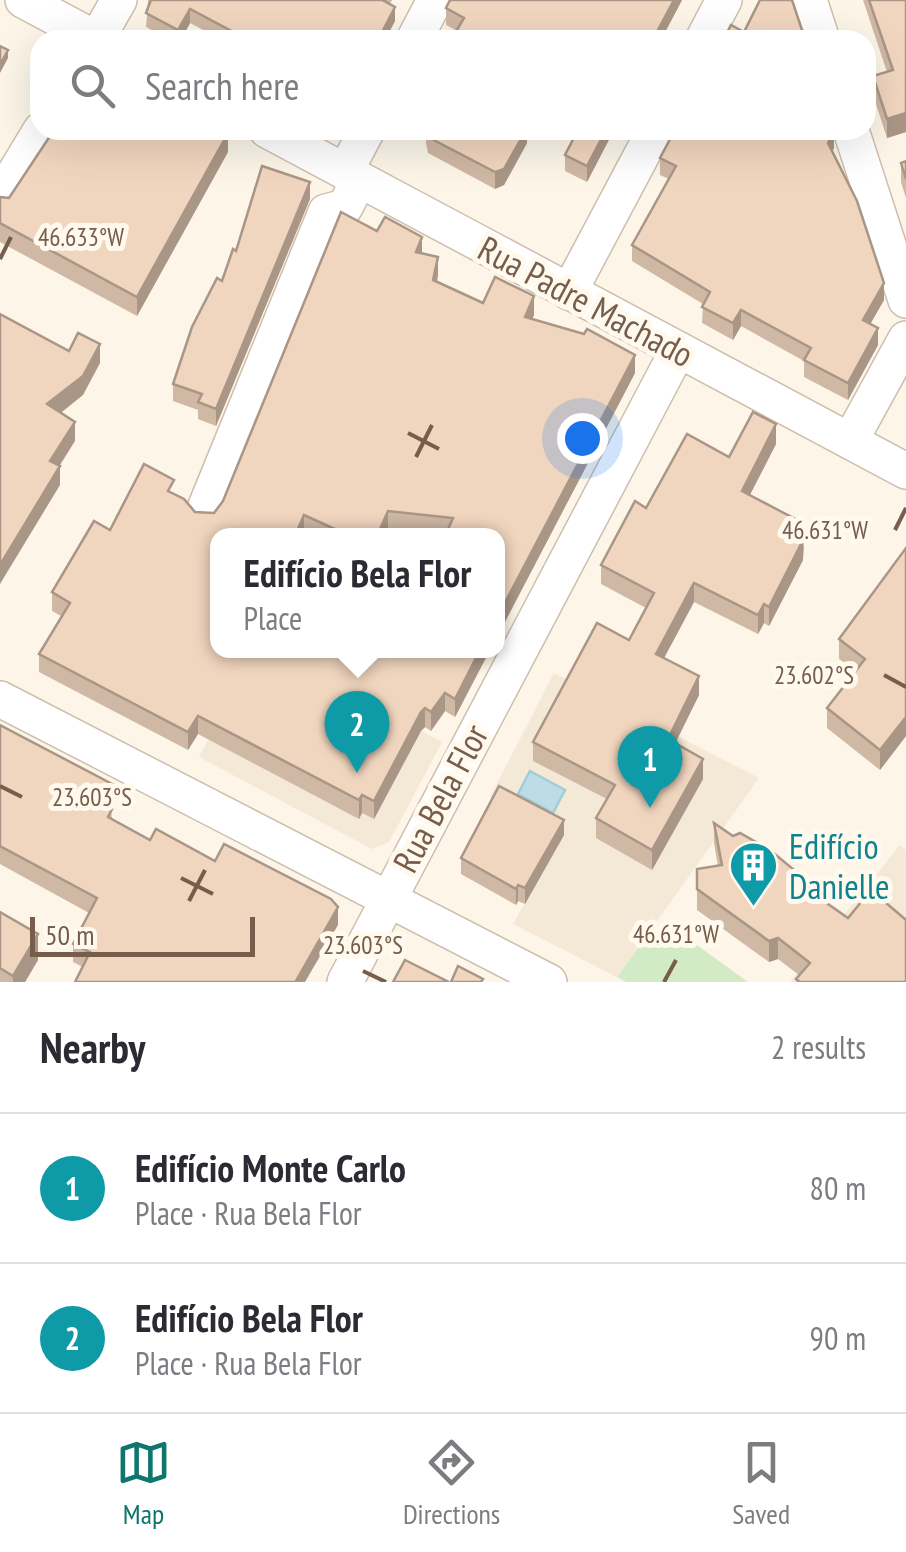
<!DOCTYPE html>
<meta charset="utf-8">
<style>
body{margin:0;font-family:"PT Sans Narrow",sans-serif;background:#f7f7f7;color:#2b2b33}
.scale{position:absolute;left:30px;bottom:25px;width:225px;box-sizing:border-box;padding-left:10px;border:5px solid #765d4c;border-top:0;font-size:28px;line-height:35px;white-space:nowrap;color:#765d4c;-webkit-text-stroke:8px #fff9ee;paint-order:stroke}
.you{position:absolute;left:582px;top:438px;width:35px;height:35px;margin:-25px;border:8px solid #fff;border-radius:50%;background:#1a73e8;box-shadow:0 0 0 15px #1a73e833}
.badge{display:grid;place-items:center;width:65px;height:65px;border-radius:50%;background:#0f766e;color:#fff;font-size:32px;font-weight:700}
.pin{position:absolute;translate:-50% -82px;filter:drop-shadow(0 2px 5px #0008)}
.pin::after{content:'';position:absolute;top:52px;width:35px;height:30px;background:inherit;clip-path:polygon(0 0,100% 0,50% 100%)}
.popup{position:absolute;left:210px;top:528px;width:295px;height:130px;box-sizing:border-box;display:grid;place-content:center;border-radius:20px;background:#fff;filter:drop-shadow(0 2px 8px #0005);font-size:32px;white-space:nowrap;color:#7c7c81}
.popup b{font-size:38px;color:#2b2b33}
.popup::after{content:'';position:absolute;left:50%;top:100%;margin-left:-20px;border:20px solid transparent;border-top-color:#fff}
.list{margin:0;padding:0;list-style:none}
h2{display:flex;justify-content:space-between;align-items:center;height:130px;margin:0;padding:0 40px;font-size:42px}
h2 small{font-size:32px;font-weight:400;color:#7c7c81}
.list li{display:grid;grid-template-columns:65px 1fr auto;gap:30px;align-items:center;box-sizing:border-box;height:150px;padding:0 40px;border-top:2px solid #e1e1e2}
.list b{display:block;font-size:38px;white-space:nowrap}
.list p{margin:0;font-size:32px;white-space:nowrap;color:#7c7c81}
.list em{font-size:32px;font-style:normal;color:#7c7c81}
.icon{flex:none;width:55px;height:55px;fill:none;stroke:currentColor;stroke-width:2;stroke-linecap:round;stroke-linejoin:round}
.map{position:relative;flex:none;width:906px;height:982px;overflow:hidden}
.search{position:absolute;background:#fff;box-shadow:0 10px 40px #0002;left:30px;right:30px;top:30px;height:110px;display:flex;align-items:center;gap:25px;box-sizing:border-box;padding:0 35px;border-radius:30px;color:#7c7c81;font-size:38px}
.sheet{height:430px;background:#fff}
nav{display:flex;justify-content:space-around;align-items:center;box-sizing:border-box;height:140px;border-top:2px solid #e1e1e2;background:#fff;font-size:28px;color:#7c7c81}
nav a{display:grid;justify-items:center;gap:5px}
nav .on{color:#0f766e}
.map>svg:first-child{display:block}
</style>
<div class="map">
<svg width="906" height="982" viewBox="0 0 906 982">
<rect width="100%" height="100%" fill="#fcf5e8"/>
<!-- residential -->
<g fill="#f4e8d6">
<polygon points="273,651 442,742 389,842 372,849 199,757 221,716"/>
<polygon points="554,673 759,778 617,977 513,924 563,836 490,797"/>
<polygon points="900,845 906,850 906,982 790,982"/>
</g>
<!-- green -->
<polygon fill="#d2eac6" points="665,922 748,982 626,982 617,977 641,944 646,947"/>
<!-- water -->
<polygon fill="#bcdde6" stroke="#a2ccd7" stroke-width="2.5" points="530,771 565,790 553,813 518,794"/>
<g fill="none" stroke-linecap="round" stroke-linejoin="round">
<defs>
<g id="minor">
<polyline points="23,0 98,40"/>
<polyline points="809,0 822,40"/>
<polyline points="96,40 119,0"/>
<polyline points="414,40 435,0"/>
<polyline points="703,40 724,0"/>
<polyline points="267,130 906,471"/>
<polyline points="851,130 906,300"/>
<polyline points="345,172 367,130"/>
<polyline points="0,198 41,130"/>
<polyline points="569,292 655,130"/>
<polyline points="850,441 906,339"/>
<polyline points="204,511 326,212 345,207 359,180"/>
<polyline points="0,699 549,982"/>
<polyline points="345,982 678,350"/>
</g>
</defs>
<!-- minor casing -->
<use href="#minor" stroke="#cebeae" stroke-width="38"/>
<!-- minor -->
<use href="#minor" stroke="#fff" stroke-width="35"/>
</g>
<!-- wall -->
<g fill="#cfb8a4">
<polygon points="148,0 392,0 390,4 395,21 385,40 222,40 190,23 181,40 170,40 146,27"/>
<polygon points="450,0 682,0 664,34 673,40 457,31 446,25 446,8"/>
<polygon points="863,0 906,0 906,132 887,138 873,95 873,76 887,72"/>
<polygon points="426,130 527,130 527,143 504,185 495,189 428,153 426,143"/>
<polygon points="573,130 614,130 587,182 565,171 565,155 577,132"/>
<polygon points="834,148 832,152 884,300 870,324 878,345 848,400 804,377 804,361 741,326 733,340 702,323 703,304 632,261 632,245 669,179 660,175 660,158"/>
<polygon points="228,152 137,316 0,242 0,197 9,198"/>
<polygon points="906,161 906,198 901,182 901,163"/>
<polygon points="310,199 216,426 198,419 198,410 173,401 173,384 236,251"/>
<polygon points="422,253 438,275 437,282 483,303 534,315 532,319 635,373 497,637 497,536 445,536 388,530 386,536 309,536 304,534 217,650 490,650 455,717 445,711 431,731 425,727 421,731 374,819 362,813 359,819 198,734 188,750 39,672 39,654 61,616 52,611 52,592 110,530 174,494 195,512 214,513"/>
<polygon points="776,444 750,495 804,546 803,560 769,626 764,623 758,634 694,602 664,658 699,695 675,743 703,779 652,870 596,838 596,818 607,799 533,761 533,742 629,640 646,608 601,584 601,565 646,508 729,457"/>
<polygon points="906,548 906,736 880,770 827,728 827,708 856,671 839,659 839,639"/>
<polygon points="0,725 114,803 111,809 112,819 150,840 338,925 83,967 73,962 73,944 89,913 0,864"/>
<polygon points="714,823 811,892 906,982 796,982 796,979 799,975 778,959 769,962 697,910 697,869 718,866 714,843"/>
<polygon points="564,835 525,904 518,901 516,905 461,874 461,858"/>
<polygon points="0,912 38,960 25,982 0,982"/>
</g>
<!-- shaded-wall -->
<g fill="#a99686">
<polygon points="674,0 682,0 661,40 658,30"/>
<polygon points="395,7 395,21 385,40 378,40"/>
<polygon points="190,9 190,23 181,40 178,40 178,30"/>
<polygon points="8,50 8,58 0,73 0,65"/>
<polygon points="906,113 906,132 887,138 887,119"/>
<polygon points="526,130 527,130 527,143 504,185 495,189 495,172"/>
<polygon points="606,130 614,130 587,182 587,166"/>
<polygon points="834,131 834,148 828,160 828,143"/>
<polygon points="228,133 228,152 137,316 137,297"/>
<polygon points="310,182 310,199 216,426 216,409"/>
<polygon points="422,237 422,255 416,252"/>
<polygon points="438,257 438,275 433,299 433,280"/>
<polygon points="884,283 884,300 863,337 863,320"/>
<polygon points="534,296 534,315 525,335 525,317"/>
<polygon points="741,310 741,326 733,340 733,323"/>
<polygon points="878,328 878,345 848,400 848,383"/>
<polygon points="100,344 100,363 83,395 47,424 47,404"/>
<polygon points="635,355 635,373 497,637 497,618"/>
<polygon points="75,422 75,441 50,481 50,461"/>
<polygon points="776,424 776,444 742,510 742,491"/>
<polygon points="60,466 60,485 0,584 0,565"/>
<polygon points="388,511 388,530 386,536 377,536"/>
<polygon points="304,515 304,536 295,536"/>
<polygon points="804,527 803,560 769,626 769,607"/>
<polygon points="694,583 694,602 656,673 656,654"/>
<polygon points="764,604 764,623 758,634 758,615"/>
<polygon points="480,650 490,650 455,717 455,699"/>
<polygon points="699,676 699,695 668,758 668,739"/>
<polygon points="445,693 445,711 431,731 431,712"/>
<polygon points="425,708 425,727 421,731 374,819 374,801 421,712"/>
<polygon points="198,716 198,734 188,750 188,732"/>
<polygon points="906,717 906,736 880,770 880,750"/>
<polygon points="703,759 703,779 652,870 652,850"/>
<polygon points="114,785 114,803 104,823 104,805"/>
<polygon points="362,795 362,813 359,819 359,800"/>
<polygon points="564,820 564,835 525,904 525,888"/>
<polygon points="518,885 518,901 516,905 516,889"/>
<polygon points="338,907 338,925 305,982 296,982"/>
<polygon points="38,934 38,960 25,982 13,982 13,976"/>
<polygon points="778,938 778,959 769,962 769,941"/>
</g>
<!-- building -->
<g fill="#f1d6bf" stroke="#a99686" stroke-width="2.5">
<polygon points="151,0 385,0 384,1 395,7 378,40 236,40 239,35 190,9 178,30 146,13"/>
<polygon points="450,0 674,0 658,30 673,38 672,40 451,40 464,18 446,8"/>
<polygon points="760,0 792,0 802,30 812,40 723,40 731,25 744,32"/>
<polygon points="869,0 906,0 906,113 887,119 873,76 893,70"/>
<polygon points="0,46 8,50 0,65"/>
<polygon points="54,130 176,130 183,134 185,130 223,130 228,133 137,297 0,223 0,197 9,198"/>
<polygon points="426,130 526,130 504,169 495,172 428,137"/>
<polygon points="578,130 606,130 587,166 565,155"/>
<polygon points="675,130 834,130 828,143 857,201 884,283 863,320 878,328 848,383 804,360 811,348 741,310 733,323 702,307 710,292 632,245 676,166 660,158"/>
<polygon points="906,161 906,179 901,163"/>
<polygon points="262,166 310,182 216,409 198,402 202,394 173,384 192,327 217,278 222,281 233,249 236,251"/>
<polygon points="341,212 377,231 385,217 422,237 416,252 438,257 433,280 483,303 495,277 534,296 525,317 584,334 587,329 635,355 497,618 497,536 445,536 453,518 388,511 377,536 350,536 304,515 295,536 217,536 217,650 480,650 455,699 445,693 431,712 425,708 421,712 374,801 362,795 359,800 198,716 188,732 39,654 70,603 52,592 94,521 110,530 144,464 174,480 168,491 184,499 195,512 214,513 223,501"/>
<polygon points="0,314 69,351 78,333 100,344 83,376 47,404 75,422 50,461 60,466 0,565"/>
<polygon points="753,412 776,424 742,491 801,522 804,527 798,538 803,540 769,607 764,604 758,615 694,583 656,654 699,676 668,739 703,759 652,850 596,818 615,785 533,742 597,623 629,640 654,593 601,565 635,501 646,508 687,434 729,457"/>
<polygon points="906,548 906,717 880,750 827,708 865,659 839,639"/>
<polygon points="0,725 114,785 104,805 112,809 108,817 150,840 156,829 215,861 224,844 331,899 338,907 296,981 298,982 75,982 90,952 73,944 97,898 0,846"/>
<polygon points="499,786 564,820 525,888 518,885 516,889 461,858"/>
<polygon points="714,823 733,836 740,833 770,850 811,884 811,892 848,918 871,890 906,920 906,982 800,982 796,979 810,963 778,938 769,941 697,889 697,869 722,865"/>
<polygon points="0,912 38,934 13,976 0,968"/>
<polygon points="405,960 449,982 393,982"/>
<polygon points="458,966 483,979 481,982 451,982"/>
</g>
<!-- ticks -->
<path fill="none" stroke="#765d4c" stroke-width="4" d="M 0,259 L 11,237M 408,433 L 439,449M 416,457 L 432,425M 895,530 L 906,508M 884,675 L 906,687M 0,786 L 22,797M 181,878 L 213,894M 189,901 L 205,870M 363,971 L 386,982M 664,982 L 676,960"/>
<!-- icons -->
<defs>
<symbol id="building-pin" viewBox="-11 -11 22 30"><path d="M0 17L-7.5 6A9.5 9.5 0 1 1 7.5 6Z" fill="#0f9aa8" stroke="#fff9ee"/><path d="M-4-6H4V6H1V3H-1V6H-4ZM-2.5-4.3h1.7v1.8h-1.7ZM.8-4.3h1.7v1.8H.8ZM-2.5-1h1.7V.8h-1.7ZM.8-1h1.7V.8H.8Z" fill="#fff"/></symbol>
</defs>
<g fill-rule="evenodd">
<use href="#building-pin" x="726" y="838" width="55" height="75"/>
</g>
<g text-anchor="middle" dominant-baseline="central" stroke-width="10" stroke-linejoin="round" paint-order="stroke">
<!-- street labels -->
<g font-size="35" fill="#765d4c" stroke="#fff9ee">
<text transform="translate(586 301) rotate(28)">Rua Padre Machado</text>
<text transform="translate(440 798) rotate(-62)">Rua Bela Flor</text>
</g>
<!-- culture labels -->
<g font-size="35" fill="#0d838f" stroke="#fff9ee" text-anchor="start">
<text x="789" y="846">Edifício<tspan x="789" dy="40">Danielle</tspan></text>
</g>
</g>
<g font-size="25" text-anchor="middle" fill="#765d4c" stroke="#fff9ee" stroke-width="10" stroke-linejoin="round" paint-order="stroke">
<text x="81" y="246">46.633°W</text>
<text x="825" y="539">46.631°W</text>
<text x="814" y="684">23.602°S</text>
<text x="92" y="806">23.603°S</text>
<text x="676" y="943">46.631°W</text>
<text x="363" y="954">23.603°S</text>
</g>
</svg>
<div class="scale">50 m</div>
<div class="you"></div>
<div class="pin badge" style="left:650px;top:808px;background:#0f9aa8">1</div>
<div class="pin badge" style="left:357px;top:773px;background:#0f9aa8">2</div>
<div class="popup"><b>Edifício Bela Flor</b>Place</div>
<div class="search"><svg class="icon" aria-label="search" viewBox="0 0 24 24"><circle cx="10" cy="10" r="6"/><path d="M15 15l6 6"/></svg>Search here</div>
</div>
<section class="sheet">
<h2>Nearby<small>2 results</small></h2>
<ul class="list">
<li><span class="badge" style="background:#0f9aa8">1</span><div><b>Edifício Monte Carlo</b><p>Place · Rua Bela Flor</p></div><em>80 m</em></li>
<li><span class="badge" style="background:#0f9aa8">2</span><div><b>Edifício Bela Flor</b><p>Place · Rua Bela Flor</p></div><em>90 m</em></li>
</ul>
</section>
<nav>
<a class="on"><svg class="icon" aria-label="map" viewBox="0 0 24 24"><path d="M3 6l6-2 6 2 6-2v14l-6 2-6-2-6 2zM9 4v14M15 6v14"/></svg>Map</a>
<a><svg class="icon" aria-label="directions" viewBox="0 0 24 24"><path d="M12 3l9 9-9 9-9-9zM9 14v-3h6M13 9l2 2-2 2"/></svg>Directions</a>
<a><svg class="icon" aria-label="saved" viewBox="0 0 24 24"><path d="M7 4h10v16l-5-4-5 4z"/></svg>Saved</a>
</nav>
